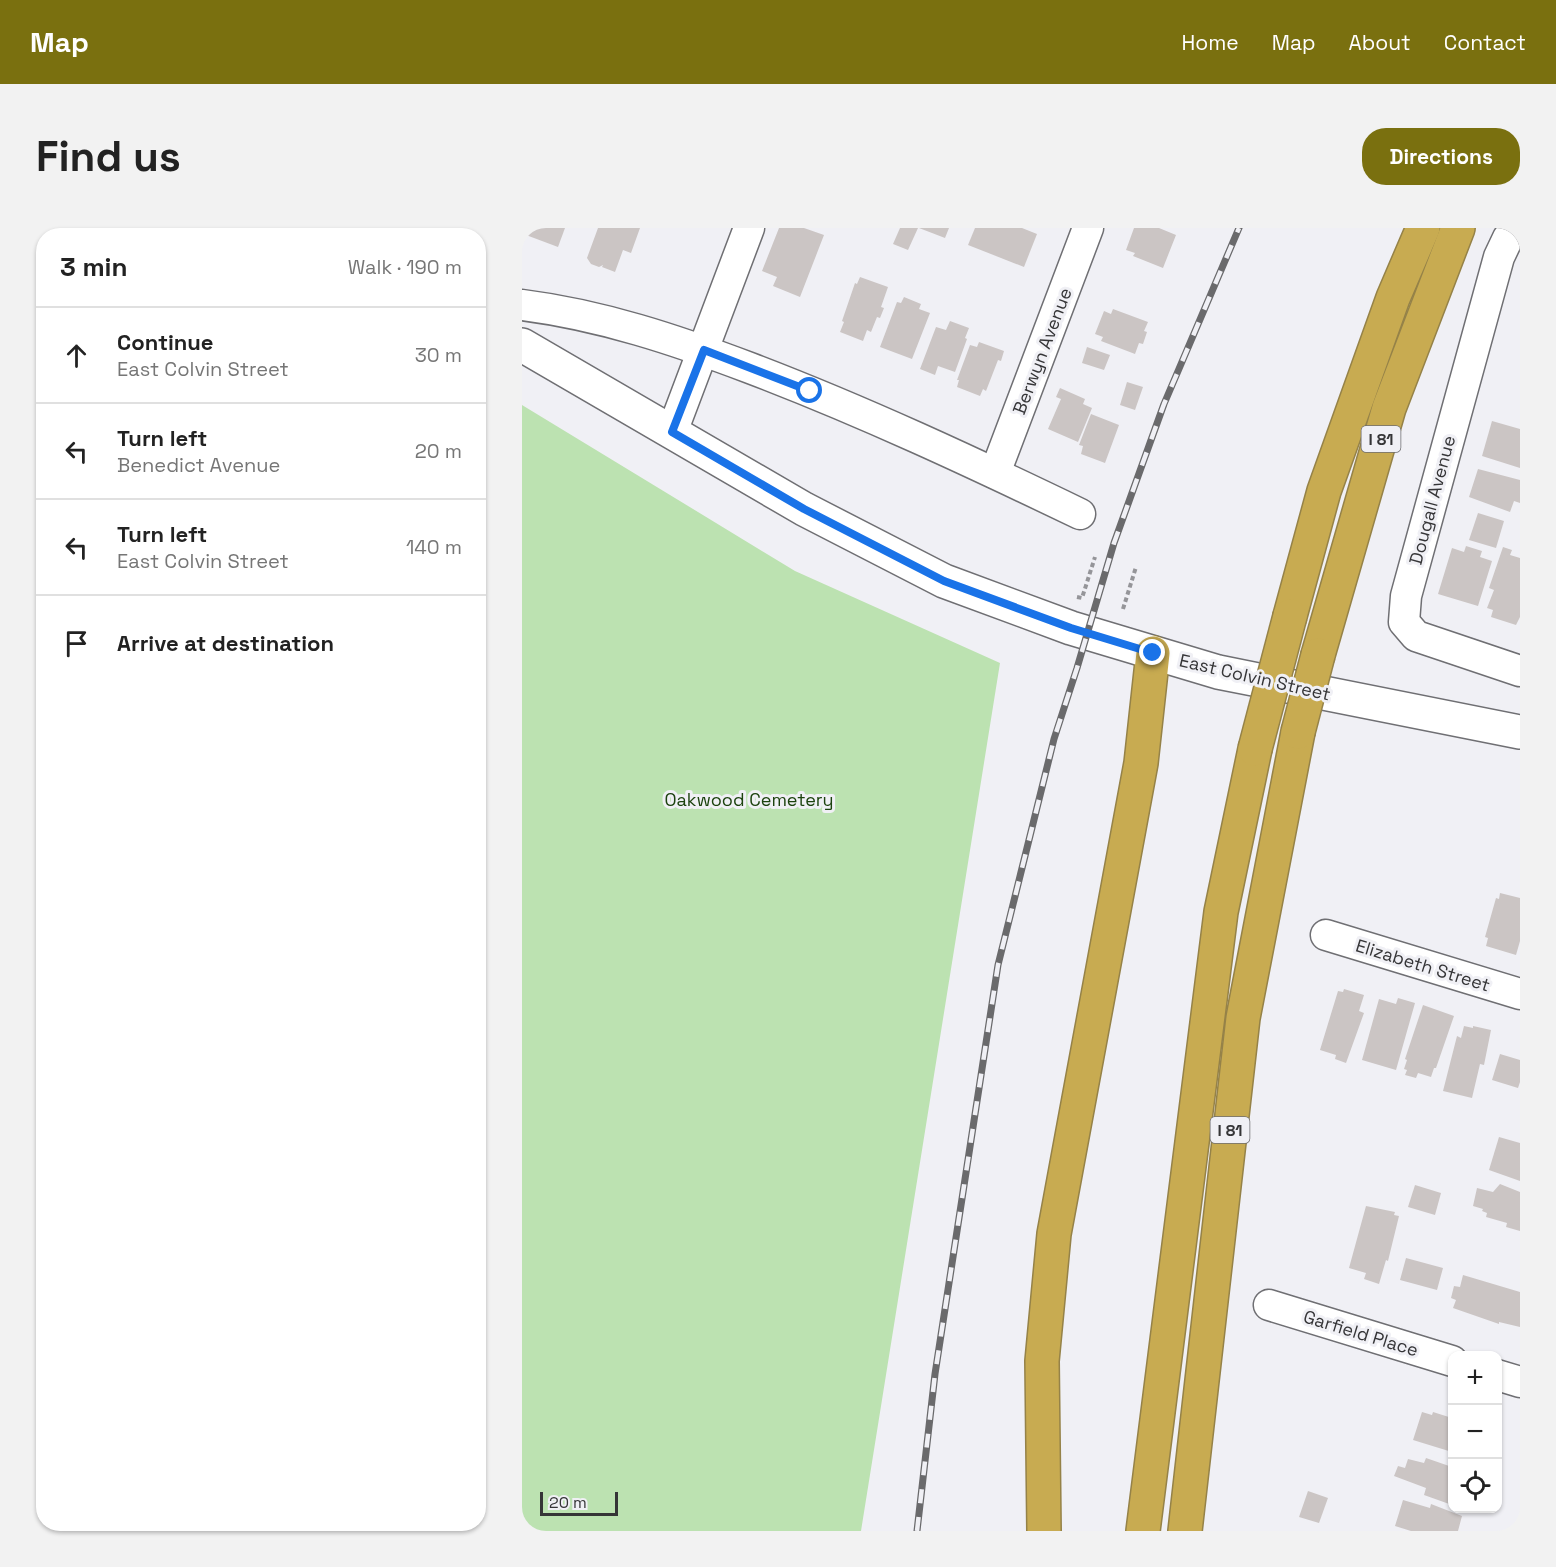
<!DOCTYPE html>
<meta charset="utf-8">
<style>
body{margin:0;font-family:"Space Grotesk",sans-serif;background:#f2f2f2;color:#222}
.controls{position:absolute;right:18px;bottom:18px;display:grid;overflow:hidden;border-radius:12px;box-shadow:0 2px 4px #0004}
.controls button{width:54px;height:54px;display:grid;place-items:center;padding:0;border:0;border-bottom:2px solid #e0e0e0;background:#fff;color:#222;font:30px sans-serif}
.scale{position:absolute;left:18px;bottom:15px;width:78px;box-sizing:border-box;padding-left:6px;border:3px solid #353537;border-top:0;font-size:16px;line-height:21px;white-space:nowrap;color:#353537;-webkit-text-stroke:4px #f0f0f5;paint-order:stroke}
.stop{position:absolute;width:18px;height:18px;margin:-14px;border:4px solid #1a73e8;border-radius:50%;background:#fff}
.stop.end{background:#1a73e8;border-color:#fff;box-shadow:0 2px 6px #0008}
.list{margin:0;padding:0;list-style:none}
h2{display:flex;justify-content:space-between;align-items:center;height:78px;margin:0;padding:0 24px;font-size:26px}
h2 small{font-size:20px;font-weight:400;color:#767676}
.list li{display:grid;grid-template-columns:39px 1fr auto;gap:18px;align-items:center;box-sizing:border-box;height:96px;padding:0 24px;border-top:2px solid #e0e0e0}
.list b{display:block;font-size:22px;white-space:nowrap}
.list p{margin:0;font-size:20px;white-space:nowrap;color:#767676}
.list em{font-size:20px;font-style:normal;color:#767676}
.icon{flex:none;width:33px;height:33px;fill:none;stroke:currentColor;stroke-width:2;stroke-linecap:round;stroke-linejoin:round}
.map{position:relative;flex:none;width:998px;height:1303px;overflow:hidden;border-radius:24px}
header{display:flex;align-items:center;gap:36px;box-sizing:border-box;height:84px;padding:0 30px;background:#7a700f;color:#fff}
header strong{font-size:28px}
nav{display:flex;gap:33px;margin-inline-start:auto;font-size:21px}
.intro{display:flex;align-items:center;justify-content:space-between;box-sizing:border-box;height:144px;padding:0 36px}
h1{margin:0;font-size:42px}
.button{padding:15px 27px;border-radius:24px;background:#7a700f;color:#fff;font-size:21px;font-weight:700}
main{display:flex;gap:36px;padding:0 36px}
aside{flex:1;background:#fff;border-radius:24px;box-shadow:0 2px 4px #0004}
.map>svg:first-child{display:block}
</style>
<header>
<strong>Map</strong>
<nav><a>Home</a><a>Map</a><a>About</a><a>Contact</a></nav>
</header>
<div class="intro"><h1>Find us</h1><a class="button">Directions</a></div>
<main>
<aside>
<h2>3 min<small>Walk · 190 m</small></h2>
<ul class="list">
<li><svg class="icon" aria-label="ahead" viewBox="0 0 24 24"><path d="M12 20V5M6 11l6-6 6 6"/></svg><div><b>Continue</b><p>East Colvin Street</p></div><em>30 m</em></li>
<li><svg class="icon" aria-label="left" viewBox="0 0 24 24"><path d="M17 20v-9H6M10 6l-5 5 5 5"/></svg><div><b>Turn left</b><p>Benedict Avenue</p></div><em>20 m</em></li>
<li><svg class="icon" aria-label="left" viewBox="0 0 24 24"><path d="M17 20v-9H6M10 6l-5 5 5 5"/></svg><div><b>Turn left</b><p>East Colvin Street</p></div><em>140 m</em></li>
<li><svg class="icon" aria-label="arrive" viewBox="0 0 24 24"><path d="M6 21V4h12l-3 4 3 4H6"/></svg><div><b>Arrive at destination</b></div></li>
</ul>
</aside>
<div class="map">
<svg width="998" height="1303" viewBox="0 0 998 1303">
<rect width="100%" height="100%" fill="#f0f0f5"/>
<!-- green -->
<polygon fill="#bce2b1" points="0,177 273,343 478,435 339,1303 0,1303"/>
<!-- building -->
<g fill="#cbc5c4">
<polygon points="7,0 43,0 36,19 4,7"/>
<polygon points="76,0 118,0 109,25 101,22 93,44 80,39 81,37 77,39 69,36 65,30"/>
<polygon points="257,0 282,0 302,7 278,69 251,58 255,49 240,43"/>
<polygon points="378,0 396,0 386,22 371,16"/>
<polygon points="397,0 427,0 423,10"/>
<polygon points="453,0 500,0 515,6 502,39 446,17"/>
<polygon points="612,0 637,0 654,7 641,40 611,28 613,25 604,22"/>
<polygon points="338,49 366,59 359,79 362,80 358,90 355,89 349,104 345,102 341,113 318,104 322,94 320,93 333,55 335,56"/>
<polygon points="382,69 399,76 397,81 408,85 390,131 358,119 375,74 379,75"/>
<polygon points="591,81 626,94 622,103 625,104 621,116 617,115 613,126 579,113 581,109 573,106 582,83 589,86"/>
<polygon points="428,93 447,100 443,110 445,111 433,144 416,138 413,147 398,141 414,99 424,102"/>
<polygon points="457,114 482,123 479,133 476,132 464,163 461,161 458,168 435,159 437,152 435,152 448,117 455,119"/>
<polygon points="565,119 588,127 582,142 560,135"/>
<polygon points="605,154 621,159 613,182 598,177"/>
<polygon points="538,160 563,171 561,176 570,180 556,214 526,201 539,171 534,169"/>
<polygon points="569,186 597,197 583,235 559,226 561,218 557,217"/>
<polygon points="970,193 998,201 998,240 960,228"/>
<polygon points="956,241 998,252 998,275 992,273 988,284 947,269"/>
<polygon points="956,285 982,293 974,320 947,312"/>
<polygon points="944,318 960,323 958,329 970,333 956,378 916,366 930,320 942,324"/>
<polygon points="981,319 990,322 988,327 998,330 998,389 994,397 969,389 971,382 965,380 972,362 967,360"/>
<polygon points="978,665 998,670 998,713 994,727 964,718 966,710 963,709 974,670 977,671"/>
<polygon points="822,761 842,767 837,783 842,785 824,835 813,831 814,827 798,822 816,763 821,764"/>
<polygon points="876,770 893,775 874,842 840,832 857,771 874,776"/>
<polygon points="901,777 932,788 914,840 912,840 909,849 896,845 894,850 883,847 885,842 882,841 885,832 883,831"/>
<polygon points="942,798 951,800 951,798 969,802 962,837 958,836 950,870 921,863 935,808 939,810"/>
<polygon points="978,826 998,832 998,854 996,860 970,852"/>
<polygon points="977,909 998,915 998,953 967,942"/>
<polygon points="978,956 998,964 998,1003 984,999 985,995 964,989 965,985 960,983 961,981 951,978 955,960 971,964"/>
<polygon points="893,957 919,965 913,987 886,979"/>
<polygon points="844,978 873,984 872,987 877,988 866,1033 864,1032 857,1056 842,1051 844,1045 827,1040"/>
<polygon points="884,1030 921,1040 915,1062 878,1052"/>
<polygon points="941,1047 998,1064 998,1099 977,1094 977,1096 931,1080 934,1072 929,1070 932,1058 938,1059"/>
<polygon points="900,1184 910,1187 911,1184 930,1190 930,1224 891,1212"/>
<polygon points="904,1230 930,1239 930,1277 902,1267 904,1260 872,1248 876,1238 883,1240 886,1231 902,1235"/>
<polygon points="786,1263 806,1270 797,1295 777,1289"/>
<polygon points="881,1272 908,1280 909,1276 940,1288 936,1303 889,1303 873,1298"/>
</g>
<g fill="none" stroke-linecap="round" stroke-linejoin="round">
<defs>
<g id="minor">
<polyline points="997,0 986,10 977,29 884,368 882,394 894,408 998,443"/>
<path d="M 0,77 C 79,87 154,112 228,140 C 341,183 450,234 558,286"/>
<polyline points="150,204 227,0"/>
<polyline points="473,245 566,0"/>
<polyline points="804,707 998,766"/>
<polyline points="747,1077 930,1133"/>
<polyline points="975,1147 998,1154"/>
</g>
<polyline id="tertiary" points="0,117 282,281 422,353 549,400 696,444 998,504"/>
<g id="motorway">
<polyline points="768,388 802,263 871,70 901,0"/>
<polyline points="796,427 867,180 936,0"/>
<polyline points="522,1303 520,1133 532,1006 619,535 631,425"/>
<polyline points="621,1303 699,684 733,521"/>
<polyline points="663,1303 721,790 776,504"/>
</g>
</defs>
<!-- minor casing -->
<use href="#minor" stroke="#6f6f73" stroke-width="33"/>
<!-- tertiary casing -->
<use href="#tertiary" stroke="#6f6f73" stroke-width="36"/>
<!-- motorway casing -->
<use href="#motorway" stroke="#958248" stroke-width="36"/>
<!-- path -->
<g stroke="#959599" stroke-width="4" stroke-dasharray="4.5 3" stroke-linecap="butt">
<polyline points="555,369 560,370 573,329"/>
<polyline points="601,381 614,339"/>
</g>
<!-- minor -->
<use href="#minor" stroke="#fff" stroke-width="30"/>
<!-- tertiary -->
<use href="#tertiary" stroke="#fff" stroke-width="33"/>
<!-- motorway -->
<use href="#motorway" stroke="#c8ab51" stroke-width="33"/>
<defs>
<polyline id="rail" points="395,1303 413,1146 476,737 532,511 555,440 592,315 642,176 717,0"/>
</defs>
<!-- rail casing -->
<use href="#rail" stroke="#6a6a6c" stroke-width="7"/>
<!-- rail -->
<use href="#rail" stroke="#f0f0f5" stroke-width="4.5" stroke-dasharray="14" stroke-linecap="butt"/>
<defs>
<g id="motorway-bridge">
<polyline points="776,504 796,427"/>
<polyline points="733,521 768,388"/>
</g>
</defs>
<!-- motorway-bridge casing -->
<use href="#motorway-bridge" stroke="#958248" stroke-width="36" stroke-linecap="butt"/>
<!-- motorway-bridge -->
<use href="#motorway-bridge" stroke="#c8ab51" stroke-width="33"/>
</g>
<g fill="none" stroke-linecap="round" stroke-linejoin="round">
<!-- route -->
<polyline stroke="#1a73e8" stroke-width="8" points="288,163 182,122 150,204 282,281 422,353 549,400 631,425"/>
</g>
<g text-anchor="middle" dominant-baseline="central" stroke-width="6" stroke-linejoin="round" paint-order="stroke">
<!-- shield labels -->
<g fill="#f0f0f5" stroke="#6d6d70" stroke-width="1.5">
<rect x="839.5" y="198" width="39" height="26" rx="4.5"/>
<rect x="688.5" y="889" width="39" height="26" rx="4.5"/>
</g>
<g font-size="16" font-weight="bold" fill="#353537">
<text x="859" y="211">I 81</text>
<text x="708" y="902">I 81</text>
</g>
<!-- street labels -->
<g font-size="18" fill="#353537" stroke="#f0f0f5">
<text transform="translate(520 123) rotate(-69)">Berwyn Avenue</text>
<text transform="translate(910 272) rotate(-75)">Dougall Avenue</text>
<text transform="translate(733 449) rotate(13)">East Colvin Street</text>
<text transform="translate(901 737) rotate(17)">Elizabeth Street</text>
<text transform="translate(839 1105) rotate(17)">Garfield Place</text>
</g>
<!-- park labels -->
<g font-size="18" fill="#1c430e" stroke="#f0f0f5">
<text x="227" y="571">Oakwood Cemetery</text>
</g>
</g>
</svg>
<div class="controls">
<button>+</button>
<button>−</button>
<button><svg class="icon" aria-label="locate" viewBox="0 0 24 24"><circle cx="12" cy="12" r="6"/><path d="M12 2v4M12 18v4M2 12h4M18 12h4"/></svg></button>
</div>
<div class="scale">20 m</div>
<div class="stop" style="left:288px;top:163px"></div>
<div class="stop end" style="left:631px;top:425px"></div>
</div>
</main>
